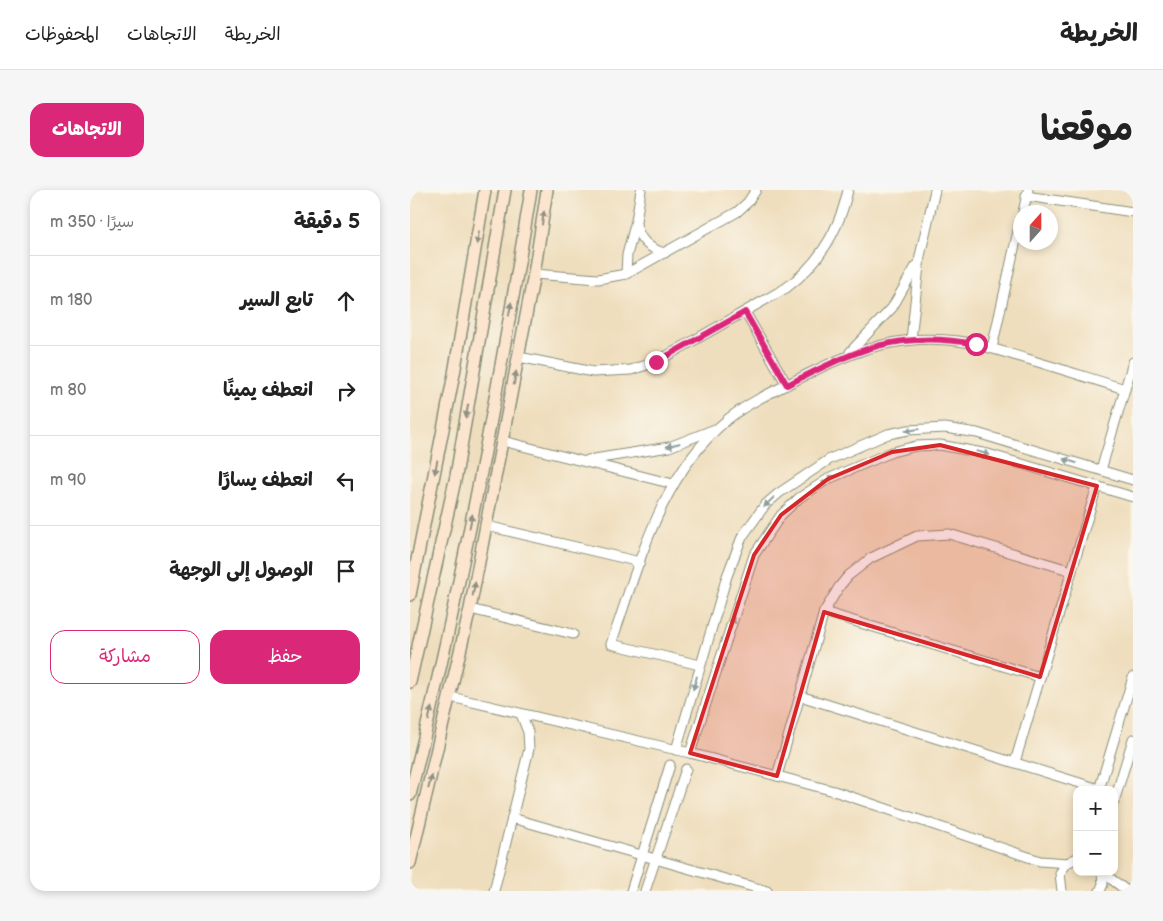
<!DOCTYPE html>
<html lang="ar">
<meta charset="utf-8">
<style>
body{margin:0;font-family:"Balsamiq Sans","Playpen Sans Arabic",sans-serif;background:#f6f6f6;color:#222;direction:rtl}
.controls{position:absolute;right:15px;bottom:15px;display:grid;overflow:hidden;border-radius:10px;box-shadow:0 2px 8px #0003}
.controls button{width:45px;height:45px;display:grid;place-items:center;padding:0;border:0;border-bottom:1px solid #e0e0e0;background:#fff;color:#222;font:25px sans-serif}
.compass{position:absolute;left:603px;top:15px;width:45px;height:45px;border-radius:50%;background:#fff;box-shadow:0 2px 8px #0003;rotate:21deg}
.stop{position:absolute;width:15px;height:15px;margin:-11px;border:4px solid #db2777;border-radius:50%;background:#fff}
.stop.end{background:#db2777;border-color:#fff;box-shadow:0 1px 5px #0008}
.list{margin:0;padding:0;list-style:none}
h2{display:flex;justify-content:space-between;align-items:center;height:65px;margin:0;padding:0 20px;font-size:21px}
h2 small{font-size:16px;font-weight:400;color:#767676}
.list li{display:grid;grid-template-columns:32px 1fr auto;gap:15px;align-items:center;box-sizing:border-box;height:90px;padding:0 20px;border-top:1px solid #e0e0e0}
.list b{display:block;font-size:19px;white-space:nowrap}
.list em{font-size:16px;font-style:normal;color:#767676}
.actions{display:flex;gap:10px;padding:15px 20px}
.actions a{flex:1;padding:11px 0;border:1px solid #db2777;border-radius:15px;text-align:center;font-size:18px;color:#db2777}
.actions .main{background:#db2777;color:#fff}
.icon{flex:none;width:28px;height:28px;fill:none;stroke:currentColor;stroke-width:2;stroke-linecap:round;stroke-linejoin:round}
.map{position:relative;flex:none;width:723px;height:701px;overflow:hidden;direction:ltr;border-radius:15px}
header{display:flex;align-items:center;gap:30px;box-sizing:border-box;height:70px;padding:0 25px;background:#fff;border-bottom:1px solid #e0e0e0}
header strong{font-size:24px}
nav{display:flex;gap:28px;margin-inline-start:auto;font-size:18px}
.intro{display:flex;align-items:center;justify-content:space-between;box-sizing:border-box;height:120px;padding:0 30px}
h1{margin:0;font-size:35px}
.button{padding:12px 22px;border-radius:15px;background:#db2777;color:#fff;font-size:18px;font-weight:700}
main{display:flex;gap:30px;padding:0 30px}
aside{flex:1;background:#fff;border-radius:15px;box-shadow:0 2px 8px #0003}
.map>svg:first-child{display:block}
</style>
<header>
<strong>الخريطة</strong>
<nav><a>الخريطة</a><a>الاتجاهات</a><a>المحفوظات</a></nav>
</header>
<div class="intro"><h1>موقعنا</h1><a class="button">الاتجاهات</a></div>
<main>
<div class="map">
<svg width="723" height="701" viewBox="0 0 723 701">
<rect width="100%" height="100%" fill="#fbf7ec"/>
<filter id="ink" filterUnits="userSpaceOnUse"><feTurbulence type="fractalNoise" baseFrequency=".02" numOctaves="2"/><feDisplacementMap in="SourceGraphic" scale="10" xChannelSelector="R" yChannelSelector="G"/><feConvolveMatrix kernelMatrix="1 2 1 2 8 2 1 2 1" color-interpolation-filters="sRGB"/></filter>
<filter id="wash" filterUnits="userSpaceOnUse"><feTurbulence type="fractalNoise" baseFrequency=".0096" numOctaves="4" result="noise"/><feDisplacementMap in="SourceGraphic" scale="20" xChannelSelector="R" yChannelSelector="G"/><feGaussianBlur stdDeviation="1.12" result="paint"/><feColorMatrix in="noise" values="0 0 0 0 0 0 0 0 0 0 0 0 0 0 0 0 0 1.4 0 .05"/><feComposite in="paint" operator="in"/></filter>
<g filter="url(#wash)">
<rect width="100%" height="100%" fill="#efdebd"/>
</g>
<g filter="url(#ink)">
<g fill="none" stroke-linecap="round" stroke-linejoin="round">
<defs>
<g id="street">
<polyline points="616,6 723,22"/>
<polyline points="613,22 618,0"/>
<path d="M 226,34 C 229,50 239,59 255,63"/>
<polyline points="124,84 188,89 216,84 327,22 338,12 346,0"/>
<polyline points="216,84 217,65 226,31 231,0"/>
<polyline points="335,122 377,195"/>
<polyline points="501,150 510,66 525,0"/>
<polyline points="582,158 610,32"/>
<polyline points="440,162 482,118 506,76"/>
<path d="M 109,167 L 183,182 L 221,180 L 246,172 L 376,98 C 410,73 429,41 438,0"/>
<polyline points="93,251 263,294"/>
<polyline points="178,270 259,257 305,239"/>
<polyline points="691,280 723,172"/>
<polyline points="77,336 230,372"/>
<polyline points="60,419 163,444"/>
<polyline points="414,422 630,487"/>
<path d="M 290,475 L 201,454 C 229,375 250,285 318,229 C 342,210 373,197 400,183 C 450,158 492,144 548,151 C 571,154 593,162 614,168 C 648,178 682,189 715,199"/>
<polyline points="390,506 689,599"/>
<polyline points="41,507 280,563 424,601 630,671 657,673"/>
<polyline points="266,560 317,386 332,347 355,315 369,303 420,269 478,244 498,240 535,238 567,243 723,290"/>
<polyline points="280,563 344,365 371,325 389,308 418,289 482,262 506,256 530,255 578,264 723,307"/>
<polyline points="605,572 687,296"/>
<polyline points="367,586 414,422 429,397 438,386 461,368 507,346 539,344 662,381"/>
<polyline points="689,600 723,487"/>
<polyline points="704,612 723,549"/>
<polyline points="102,628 357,701"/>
<polyline points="692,682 717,701"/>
<polyline points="84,701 119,559 118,542 111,524"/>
<polyline points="221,701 260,575"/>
<polyline points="235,701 276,579"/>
<polyline points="652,701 650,683 657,673 667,668"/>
<polyline points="690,701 693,694 692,682"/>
</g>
<g id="secondary">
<polyline points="0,405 44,184 75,0"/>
<polyline points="0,492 46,286 95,0"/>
<path d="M 0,605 C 50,406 88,203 121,0"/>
<polyline points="0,673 60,419 124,84 137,0"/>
</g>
</defs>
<!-- street casing -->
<use href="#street" stroke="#878e78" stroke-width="11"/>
<!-- secondary casing -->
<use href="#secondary" stroke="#878e78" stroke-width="14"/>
<!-- street -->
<use href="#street" stroke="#fff" stroke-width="9"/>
<!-- secondary -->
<use href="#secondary" stroke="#fce5cf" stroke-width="11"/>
</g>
<!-- one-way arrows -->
<defs><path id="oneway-solid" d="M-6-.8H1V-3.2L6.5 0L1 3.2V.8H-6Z" transform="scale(1.25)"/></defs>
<g fill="#8e9182">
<use href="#oneway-solid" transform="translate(133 28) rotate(-81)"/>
<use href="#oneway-solid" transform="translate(68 48) rotate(99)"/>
<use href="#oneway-solid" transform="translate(100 119) rotate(-80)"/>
<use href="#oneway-solid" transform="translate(105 188) rotate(-80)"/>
<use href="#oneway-solid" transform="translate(57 221) rotate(100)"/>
<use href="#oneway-solid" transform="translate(26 277) rotate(101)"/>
<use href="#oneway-solid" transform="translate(61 331) rotate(-78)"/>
<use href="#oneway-solid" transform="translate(64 399) rotate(-79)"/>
<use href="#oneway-solid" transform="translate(20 524) rotate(-77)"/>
<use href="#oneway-solid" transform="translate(20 592) rotate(-76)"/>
</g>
<g fill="#8f9e9a">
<use href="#oneway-solid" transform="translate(502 240) rotate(173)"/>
<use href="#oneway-solid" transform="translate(263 255) rotate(165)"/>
<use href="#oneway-solid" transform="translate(573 263) rotate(15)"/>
<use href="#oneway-solid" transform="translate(660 271) rotate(-163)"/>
<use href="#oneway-solid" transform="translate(418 289) rotate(-29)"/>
<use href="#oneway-solid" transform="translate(359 312) rotate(136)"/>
<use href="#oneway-solid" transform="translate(322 434) rotate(-73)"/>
<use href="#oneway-solid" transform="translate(285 493) rotate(106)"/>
</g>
</g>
<g fill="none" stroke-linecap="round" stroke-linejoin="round" filter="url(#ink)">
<!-- route -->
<path stroke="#db2777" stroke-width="6" d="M 246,172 L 335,122 L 377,195 C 445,161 486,139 566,154"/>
</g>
<!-- marked area -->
<path fill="#d62828" fill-opacity="0.2" stroke="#d62828" stroke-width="4" stroke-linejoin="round" d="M 530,255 L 687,296 L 630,487 L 414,422 L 367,586 L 280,563 L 344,365 L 371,325 L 418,289 L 482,262 Z"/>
</svg>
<div class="controls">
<button>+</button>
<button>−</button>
</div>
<svg class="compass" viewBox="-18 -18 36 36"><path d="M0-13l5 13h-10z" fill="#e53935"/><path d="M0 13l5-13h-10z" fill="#767676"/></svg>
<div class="stop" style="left:566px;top:154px"></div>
<div class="stop end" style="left:246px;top:172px"></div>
</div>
<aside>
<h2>5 دقيقة<small>سيرًا · 350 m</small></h2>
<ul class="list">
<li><svg class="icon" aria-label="ahead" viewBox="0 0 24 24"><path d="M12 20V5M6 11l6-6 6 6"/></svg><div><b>تابع السير</b></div><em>180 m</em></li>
<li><svg class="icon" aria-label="right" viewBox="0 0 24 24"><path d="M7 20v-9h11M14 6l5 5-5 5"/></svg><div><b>انعطف يمينًا</b></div><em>80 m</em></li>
<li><svg class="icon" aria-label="left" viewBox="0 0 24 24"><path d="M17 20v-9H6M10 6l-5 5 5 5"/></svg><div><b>انعطف يسارًا</b></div><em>90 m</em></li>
<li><svg class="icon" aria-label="arrive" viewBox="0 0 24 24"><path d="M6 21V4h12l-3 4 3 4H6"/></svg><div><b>الوصول إلى الوجهة</b></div></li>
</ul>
<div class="actions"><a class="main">حفظ</a><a>مشاركة</a></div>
</aside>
</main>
